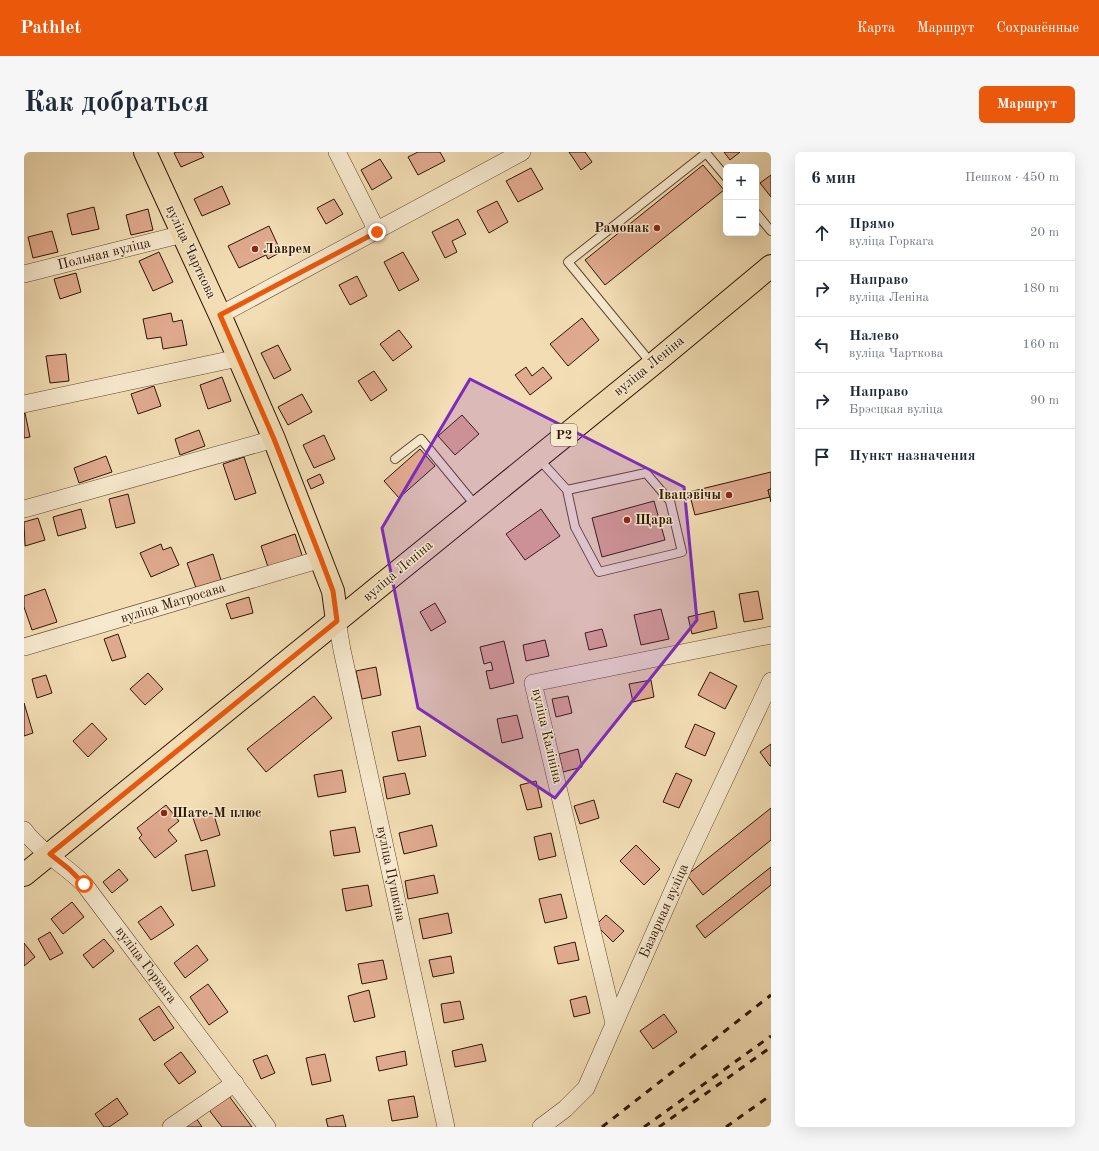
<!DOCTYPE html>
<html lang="ru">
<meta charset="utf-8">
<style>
body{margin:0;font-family:"Old Standard TT",serif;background:#f6f6f7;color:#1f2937}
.controls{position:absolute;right:12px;top:12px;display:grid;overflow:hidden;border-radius:6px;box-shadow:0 4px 16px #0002}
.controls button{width:36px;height:36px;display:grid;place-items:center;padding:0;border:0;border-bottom:1px solid #e0e1e3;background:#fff;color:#1f2937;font:20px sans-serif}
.stop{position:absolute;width:12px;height:12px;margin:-9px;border:3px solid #ea580c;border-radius:50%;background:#fff}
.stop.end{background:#ea580c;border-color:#fff;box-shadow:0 1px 4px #0008}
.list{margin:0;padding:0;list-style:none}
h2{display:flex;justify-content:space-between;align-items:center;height:52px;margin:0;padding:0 16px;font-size:17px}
h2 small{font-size:13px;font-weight:400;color:#747a83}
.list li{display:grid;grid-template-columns:26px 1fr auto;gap:12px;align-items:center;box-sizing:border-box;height:56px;padding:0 16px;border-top:1px solid #e0e1e3}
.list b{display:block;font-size:15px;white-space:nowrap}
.list p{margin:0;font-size:13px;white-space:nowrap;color:#747a83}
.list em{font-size:13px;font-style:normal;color:#747a83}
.icon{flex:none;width:22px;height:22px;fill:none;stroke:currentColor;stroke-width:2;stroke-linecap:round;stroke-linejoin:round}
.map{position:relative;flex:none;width:747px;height:975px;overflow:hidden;border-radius:6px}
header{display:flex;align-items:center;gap:24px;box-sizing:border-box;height:56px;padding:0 20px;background:#ea580c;color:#fff}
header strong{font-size:19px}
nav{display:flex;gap:22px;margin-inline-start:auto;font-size:14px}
.intro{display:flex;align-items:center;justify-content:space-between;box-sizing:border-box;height:96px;padding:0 24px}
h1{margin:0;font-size:28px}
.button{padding:10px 18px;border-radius:6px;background:#ea580c;color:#fff;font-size:14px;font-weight:700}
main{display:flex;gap:24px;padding:0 24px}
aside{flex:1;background:#fff;border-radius:6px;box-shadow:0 4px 16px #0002}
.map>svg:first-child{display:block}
</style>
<header>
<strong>Pathlet</strong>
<nav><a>Карта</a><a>Маршрут</a><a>Сохранённые</a></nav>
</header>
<div class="intro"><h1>Как добраться</h1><a class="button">Маршрут</a></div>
<main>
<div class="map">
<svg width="747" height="975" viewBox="0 0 747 975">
<rect width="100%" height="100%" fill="#f2ddb4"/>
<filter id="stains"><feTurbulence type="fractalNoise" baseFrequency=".005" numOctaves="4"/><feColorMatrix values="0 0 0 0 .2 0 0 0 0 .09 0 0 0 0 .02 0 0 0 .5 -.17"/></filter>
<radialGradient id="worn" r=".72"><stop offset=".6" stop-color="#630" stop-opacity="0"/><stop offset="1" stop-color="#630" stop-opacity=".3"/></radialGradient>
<!-- building -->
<g fill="#e0aa8e" stroke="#2f1503">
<polygon points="152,0 177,0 180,5 157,15 150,1"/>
<polygon points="394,0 416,0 421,9 394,23 384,5"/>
<polygon points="545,0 561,0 568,10 557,18"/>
<polygon points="700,0 716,0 706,8"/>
<polygon points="356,7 368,26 348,38 337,18"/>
<polygon points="679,13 700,38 581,133 561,108"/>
<polygon points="507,16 519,37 494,50 482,29"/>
<polygon points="747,23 747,45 736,31"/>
<polygon points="198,34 206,52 178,64 170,47"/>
<polygon points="310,47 319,62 302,72 293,56"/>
<polygon points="473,49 484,70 465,81 453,59"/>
<polygon points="70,55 75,77 48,83 43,62"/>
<polygon points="124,57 129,78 107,83 102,63"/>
<polygon points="434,67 442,82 428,89 433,100 421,106 408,80"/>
<polygon points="245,74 257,100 244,107 242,103 215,116 204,94"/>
<polygon points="28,79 34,100 9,106 4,85"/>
<polygon points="135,100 149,130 129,139 115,109"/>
<polygon points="379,100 395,128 375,139 360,110"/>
<polygon points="52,121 57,140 36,147 30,127"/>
<polygon points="333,124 343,144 326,153 315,133"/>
<polygon points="147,161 149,170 158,168 163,193 139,197 137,185 123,187 119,167"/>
<polygon points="558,166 575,188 544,214 526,192"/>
<polygon points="375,178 388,195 369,209 356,192"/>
<polygon points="254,193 267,218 250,227 237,201"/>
<polygon points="42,202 45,229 26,231 22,204"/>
<polygon points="502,215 508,224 519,215 528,226 506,243 491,223"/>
<polygon points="350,219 363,238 347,249 334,229"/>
<polygon points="198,225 207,249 184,257 176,233"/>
<polygon points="130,234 137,254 114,262 107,242"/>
<polygon points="278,242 288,260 264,273 254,255"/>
<polygon points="1,261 6,285 0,286 0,262"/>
<polygon points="438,263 455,282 431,303 414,284"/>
<polygon points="175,278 181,294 156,303 151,287"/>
<polygon points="300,283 311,307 290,316 279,293"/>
<polygon points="396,297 411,314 375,346 360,329"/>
<polygon points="82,304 88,320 55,331 50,316"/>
<polygon points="220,305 232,341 211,348 199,312"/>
<polygon points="747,320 747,337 744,338 746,345 671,363 665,340"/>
<polygon points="296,322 300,331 287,337 283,328"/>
<polygon points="747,337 747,350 744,338"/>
<polygon points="104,342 111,371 92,376 85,347"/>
<polygon points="630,349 641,388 578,405 568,366"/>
<polygon points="57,357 62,376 34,384 29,365"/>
<polygon points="517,357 536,384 501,408 482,382"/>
<polygon points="14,366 21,388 1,394 0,370"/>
<polygon points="271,382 279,406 245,418 237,394"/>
<polygon points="137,392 139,398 147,395 155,413 127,425 116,401"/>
<polygon points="189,402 197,428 172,436 163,411"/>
<polygon points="21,437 33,470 8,478 0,455 0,444"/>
<polygon points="734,439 739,467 720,470 715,442"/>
<polygon points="225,445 229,461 207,467 202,452"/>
<polygon points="411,451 422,470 407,479 396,460"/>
<polygon points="637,457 645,487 617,493 610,463"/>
<polygon points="690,459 693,476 668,482 664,465"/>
<polygon points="578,477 583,494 565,498 561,481"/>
<polygon points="94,482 102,505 88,509 80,487"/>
<polygon points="521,488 525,504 502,509 499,493"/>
<polygon points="480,489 490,531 466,537 462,519 469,518 467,510 460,512 456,495"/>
<polygon points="352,515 357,543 338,547 332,519"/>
<polygon points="686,520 713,534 701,557 674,543"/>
<polygon points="124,521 139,537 121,553 106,537"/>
<polygon points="22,523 28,541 13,546 8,527"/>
<polygon points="627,528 630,545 609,550 605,532"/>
<polygon points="290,544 308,566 242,620 223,597"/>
<polygon points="544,544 548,561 532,565 528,547"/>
<polygon points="0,551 9,581 0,584"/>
<polygon points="493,563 499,586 478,591 473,567"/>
<polygon points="68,571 83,587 64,605 49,589"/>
<polygon points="671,572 691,581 681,604 661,595"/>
<polygon points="396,574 402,604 374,609 368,580"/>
<polygon points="747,592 747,614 746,614 736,600"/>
<polygon points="554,597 558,615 539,620 535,602"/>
<polygon points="318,618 322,640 294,645 290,623"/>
<polygon points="381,621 386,642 363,647 359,625"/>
<polygon points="652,621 668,628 655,656 639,650"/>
<polygon points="512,629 518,655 503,658 496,633"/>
<polygon points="570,648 575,666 556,672 550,654"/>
<polygon points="142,653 155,669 144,678 153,689 131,706 115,686 118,683 113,676"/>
<polygon points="747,656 747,688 679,743 663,723"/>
<polygon points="189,660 196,683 177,689 169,666"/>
<polygon points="408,673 413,694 380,702 375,681"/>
<polygon points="331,675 336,700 310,704 306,679"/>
<polygon points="527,681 532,704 515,708 510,685"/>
<polygon points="612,693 636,717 620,733 596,709"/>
<polygon points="183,698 191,734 168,739 161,703"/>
<polygon points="747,715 747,733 681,786 672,774"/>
<polygon points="95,717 104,728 88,741 79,730"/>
<polygon points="410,723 414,741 384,747 381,729"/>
<polygon points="344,733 348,754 322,759 318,737"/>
<polygon points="537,742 543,766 521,771 515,747"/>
<polygon points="48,750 60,765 39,782 27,767"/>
<polygon points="137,754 150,773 127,788 114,770"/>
<polygon points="424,761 428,781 399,787 395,767"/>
<polygon points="582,763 600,779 589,790 572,773"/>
<polygon points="26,780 39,801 26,808 14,787"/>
<polygon points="80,787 90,799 69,816 59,803"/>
<polygon points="551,790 555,808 534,812 530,795"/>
<polygon points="0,791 11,805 0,814"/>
<polygon points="173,793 184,808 161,826 150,811"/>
<polygon points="427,804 430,821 409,825 405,808"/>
<polygon points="359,808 363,827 338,832 334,812"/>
<polygon points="184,832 204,860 185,873 166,845"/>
<polygon points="345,838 351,865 330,870 324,844"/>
<polygon points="562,844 566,861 550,865 546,848"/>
<polygon points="436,849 440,867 420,871 417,852"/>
<polygon points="135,854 150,876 130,889 115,867"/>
<polygon points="640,862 653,880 629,897 616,879"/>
<polygon points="458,892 462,909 431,915 428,899"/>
<polygon points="381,899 383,913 355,919 352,905"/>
<polygon points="157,900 172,920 155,932 140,912"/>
<polygon points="301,902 307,929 288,933 282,906"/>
<polygon points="243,903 251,921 237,927 229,908"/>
<polygon points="205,944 228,975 198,975 185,958"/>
<polygon points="390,944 394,965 368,969 364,948"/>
<polygon points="93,946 104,962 85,975 80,975 71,962"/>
<polygon points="319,963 322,975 304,975 302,967"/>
<polygon points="172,966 178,975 159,975"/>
</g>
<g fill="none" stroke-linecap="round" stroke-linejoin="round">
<defs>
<g id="lane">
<polyline points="732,61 747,79"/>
<polyline points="628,212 544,110 682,1 702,25"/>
<polyline points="514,306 543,338 622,321 646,349 658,400 575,420 551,375 543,338"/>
<polyline points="371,307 397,287 452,354"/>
</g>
<g id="street">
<polyline points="313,0 353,79"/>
<polyline points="0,122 159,82"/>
<polyline points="196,163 498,0"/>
<polyline points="0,252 214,206"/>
<polyline points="0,357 250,287"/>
<polyline points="313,469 318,498 422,975"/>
<polyline points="0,495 297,407"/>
<path d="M 0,678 C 15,699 41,713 60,732 L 243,975"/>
<polyline points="590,871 509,531 747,483"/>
<polyline points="147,975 211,931"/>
<polyline points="517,975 541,957 562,936 662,709 747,529"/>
</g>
<g id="primary">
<polyline points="121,0 196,163 250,287 309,439 313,469"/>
<polyline points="0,723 628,213 747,114"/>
</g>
</defs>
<!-- lane casing -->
<use href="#lane" stroke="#60472f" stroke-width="10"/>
<!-- street casing -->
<use href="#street" stroke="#60472f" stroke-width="18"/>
<!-- primary casing -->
<use href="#primary" stroke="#2f1503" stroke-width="24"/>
<!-- lane -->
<use href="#lane" stroke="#f7e9ce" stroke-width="8"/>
<!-- street -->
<use href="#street" stroke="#f7e9ce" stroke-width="17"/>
<!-- primary -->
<use href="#primary" stroke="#f2ddb4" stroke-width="22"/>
<!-- rail -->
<g stroke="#2f1503" stroke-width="3" stroke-dasharray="7 7" stroke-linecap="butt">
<polyline points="578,975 747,843"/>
<polyline points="620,975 747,884"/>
<polyline points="635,975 747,895"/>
<polyline points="702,975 747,943"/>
</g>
</g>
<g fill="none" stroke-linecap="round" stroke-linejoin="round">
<!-- route -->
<polyline stroke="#ea580c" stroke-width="5" points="60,732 45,717 26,702 313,469 309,439 297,407 250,287 196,163 353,80"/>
</g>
<!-- marked area -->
<path fill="#7b2cbf" fill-opacity="0.2" stroke="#7b2cbf" stroke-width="3" stroke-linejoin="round" d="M 446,227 L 660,335 L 673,468 L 531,646 L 394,556 L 358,376 Z"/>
<!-- markers -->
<g fill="#8f2418" stroke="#f7e9ce" stroke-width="1.5">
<circle cx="633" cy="76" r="4"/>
<circle cx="231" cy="97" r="4"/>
<circle cx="705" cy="343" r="4"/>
<circle cx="603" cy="368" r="4"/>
<circle cx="140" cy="661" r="4"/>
</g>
<g text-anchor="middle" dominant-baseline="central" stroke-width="3" stroke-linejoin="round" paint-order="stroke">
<!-- shield labels -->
<rect fill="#f7e9ce" stroke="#6b5540" stroke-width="1" x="527" y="272" width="26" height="22" rx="3"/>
<g font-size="13" font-weight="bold" fill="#2f1503">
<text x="540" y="283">Р2</text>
</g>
<!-- poi labels -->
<g font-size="14" font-weight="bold" fill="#2f1503" stroke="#f7e9ce" text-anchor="start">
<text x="625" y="76" text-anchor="end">Рамонак</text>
<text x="239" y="97">Лаврем</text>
<text x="697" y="343" text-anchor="end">Івацэвічы</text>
<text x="611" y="368">Щара</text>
<text x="148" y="661">Шате-М плюс</text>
</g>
<!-- street labels -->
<g font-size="14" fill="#2f1503" stroke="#f7e9ce">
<text transform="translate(167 100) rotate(65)">вуліца Чарткова</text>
<text transform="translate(80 102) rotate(-14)">Польная вуліца</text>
<text transform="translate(625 214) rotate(-39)">вуліца Леніна</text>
<text transform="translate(374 419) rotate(-40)">вуліца Леніна</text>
<text transform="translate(149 451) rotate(-17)">вуліца Матросава</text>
<text transform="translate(523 584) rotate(77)">вуліца Калініна</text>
<text transform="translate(367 722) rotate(78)">вуліца Пушкіна</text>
<text transform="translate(640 759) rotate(-66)">Базарная вуліца</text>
<text transform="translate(122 813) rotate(53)">вуліца Горкага</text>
</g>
</g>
<rect width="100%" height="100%" filter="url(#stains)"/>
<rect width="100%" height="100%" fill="url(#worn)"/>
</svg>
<div class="controls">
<button>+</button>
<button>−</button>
</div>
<div class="stop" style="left:60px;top:732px"></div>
<div class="stop end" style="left:353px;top:80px"></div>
</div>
<aside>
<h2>6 мин<small>Пешком · 450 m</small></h2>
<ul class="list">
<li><svg class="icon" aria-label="ahead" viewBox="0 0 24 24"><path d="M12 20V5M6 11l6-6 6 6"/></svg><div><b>Прямо</b><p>вуліца Горкага</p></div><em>20 m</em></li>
<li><svg class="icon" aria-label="right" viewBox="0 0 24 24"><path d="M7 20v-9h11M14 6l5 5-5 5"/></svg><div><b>Направо</b><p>вуліца Леніна</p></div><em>180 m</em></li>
<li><svg class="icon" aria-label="left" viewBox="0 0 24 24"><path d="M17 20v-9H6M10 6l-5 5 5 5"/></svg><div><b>Налево</b><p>вуліца Чарткова</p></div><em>160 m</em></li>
<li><svg class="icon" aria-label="right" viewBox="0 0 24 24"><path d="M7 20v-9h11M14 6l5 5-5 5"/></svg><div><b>Направо</b><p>Брэсцкая вуліца</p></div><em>90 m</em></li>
<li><svg class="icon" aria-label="arrive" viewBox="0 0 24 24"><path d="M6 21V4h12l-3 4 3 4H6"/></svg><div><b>Пункт назначения</b></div></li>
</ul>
</aside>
</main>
